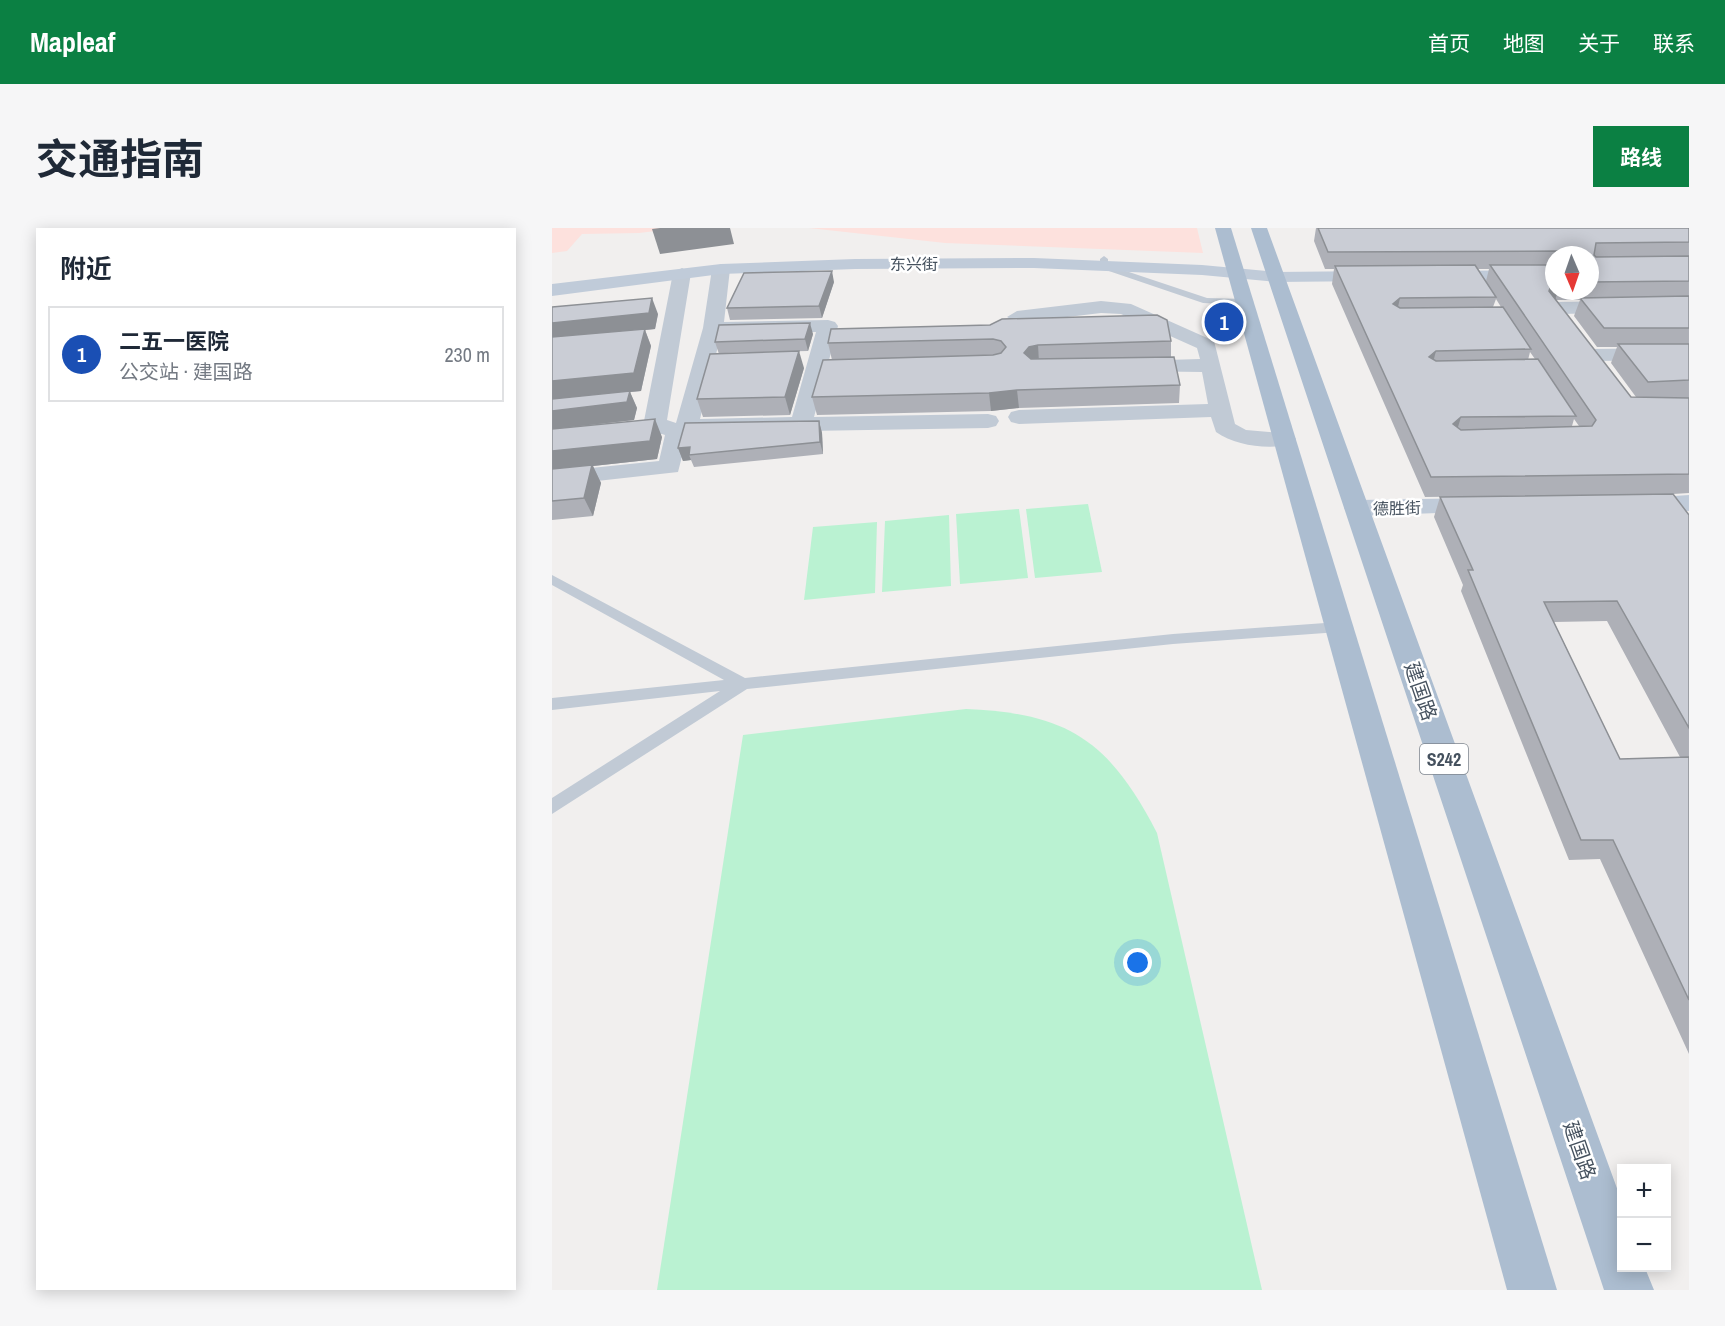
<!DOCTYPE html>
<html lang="zh">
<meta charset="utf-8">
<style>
body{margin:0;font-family:"Archivo Narrow","Noto Sans SC",sans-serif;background:#f6f6f7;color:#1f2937}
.controls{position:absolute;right:18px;bottom:18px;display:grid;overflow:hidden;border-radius:0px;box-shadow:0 3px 15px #0003}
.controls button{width:54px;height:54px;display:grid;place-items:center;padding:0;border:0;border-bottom:2px solid #e0e1e3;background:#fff;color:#1f2937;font:30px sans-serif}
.compass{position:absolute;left:993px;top:18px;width:54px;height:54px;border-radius:50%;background:#fff;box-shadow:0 3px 15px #0003;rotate:178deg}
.you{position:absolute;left:586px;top:735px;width:21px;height:21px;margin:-15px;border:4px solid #fff;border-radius:50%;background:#1a73e8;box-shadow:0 0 0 9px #1a73e833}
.badge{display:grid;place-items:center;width:39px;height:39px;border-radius:50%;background:#0b8043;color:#fff;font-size:20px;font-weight:700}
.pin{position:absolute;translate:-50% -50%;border:3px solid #fff;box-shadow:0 2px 6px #0006}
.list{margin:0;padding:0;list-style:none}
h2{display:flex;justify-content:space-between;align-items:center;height:78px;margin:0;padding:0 24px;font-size:26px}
h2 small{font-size:20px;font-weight:400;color:#747a83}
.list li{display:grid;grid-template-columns:39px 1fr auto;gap:18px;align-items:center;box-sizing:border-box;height:96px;margin:0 12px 12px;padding:0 12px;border:2px solid #e0e1e3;border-radius:0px}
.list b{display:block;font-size:22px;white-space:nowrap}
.list p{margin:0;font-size:20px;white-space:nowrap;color:#747a83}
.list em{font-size:20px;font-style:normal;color:#747a83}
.map{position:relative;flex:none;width:1137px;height:1062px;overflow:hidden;border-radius:0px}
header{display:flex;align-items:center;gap:36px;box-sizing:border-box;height:84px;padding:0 30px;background:#0b8043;color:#fff}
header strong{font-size:28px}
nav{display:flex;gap:33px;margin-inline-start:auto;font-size:21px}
.intro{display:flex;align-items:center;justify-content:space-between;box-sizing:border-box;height:144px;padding:0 36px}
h1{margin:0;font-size:42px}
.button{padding:15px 27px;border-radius:0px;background:#0b8043;color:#fff;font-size:21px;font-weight:700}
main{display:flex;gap:36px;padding:0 36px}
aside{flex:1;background:#fff;border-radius:0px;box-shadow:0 3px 15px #0003}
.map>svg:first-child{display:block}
</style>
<header>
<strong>Mapleaf</strong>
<nav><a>首页</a><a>地图</a><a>关于</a><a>联系</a></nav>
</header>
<div class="intro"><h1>交通指南</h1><a class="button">路线</a></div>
<main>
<aside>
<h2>附近<small></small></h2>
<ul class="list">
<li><span class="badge" style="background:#1a4fb4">1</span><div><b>二五一医院</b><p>公交站 · 建国路</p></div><em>230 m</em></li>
</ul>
</aside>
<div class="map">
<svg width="1137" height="1062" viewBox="0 0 1137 1062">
<rect width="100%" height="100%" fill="#f1efee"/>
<!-- medical -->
<g fill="#fde1dd">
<polygon points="0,0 128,0 87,5 30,6 15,23 0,25"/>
<polygon points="257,0 645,0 651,25 393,15"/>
</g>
<!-- green -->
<g fill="#baf2d2">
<polygon points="536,276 550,344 483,350 474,281"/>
<polygon points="467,281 476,350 408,356 404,286"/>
<polygon points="397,287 399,358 330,364 333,293"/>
<polygon points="325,294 323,365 252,372 261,299"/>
<path d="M 414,481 C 517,485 558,514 605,605 L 710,1062 L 105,1062 L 191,507 Z"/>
</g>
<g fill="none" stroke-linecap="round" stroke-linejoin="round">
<!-- lane -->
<g fill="#c1cad5" fill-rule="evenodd">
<polygon points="552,28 556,31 556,37 655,70 693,71 698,74 693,77 651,75 548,40 548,31"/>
<polygon points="0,347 193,450 621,406 787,394 794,399 787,404 621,416 195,461 0,586 0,570 168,463 0,482 0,470 172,452 0,357"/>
</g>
<!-- street -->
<g fill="#c1cad5" fill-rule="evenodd">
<path d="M 169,36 L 178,41 L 172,94 L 276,92 L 283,94 L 286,98 L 262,189 L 436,186 L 444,188 L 447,193 L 444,198 L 436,200 L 136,205 L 126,244 L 0,258 L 0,244 L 107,233 L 113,207 L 110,206 L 0,217 L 0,203 L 92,193 L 121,45 L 130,40 L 139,45 L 115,192 L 124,195 L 151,100 L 160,41 ZM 264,104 L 240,189 L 148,191 L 169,106 Z"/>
<polygon points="1137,72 1137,84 1003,86 993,80 1003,74"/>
<path d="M 549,73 L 579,76 L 662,113 L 683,196 L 694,202 L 740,206 L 744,211 L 740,216 C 717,222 684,218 664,204 L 659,189 L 467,196 L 459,194 L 456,189 L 459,184 L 467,182 L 656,176 L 650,144 L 573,143 L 569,139 L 573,135 L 580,133 L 648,131 L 645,120 L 569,86 L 549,85 L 465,95 L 455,89 L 465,83 Z"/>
<polygon points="1137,120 1137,132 1039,133 1032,131 1029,127 1032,123 1039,121"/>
</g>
<!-- secondary -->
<g fill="#c0cbd9" fill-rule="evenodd">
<polygon points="482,30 650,37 724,44 824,43 833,48 824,53 724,54 650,47 482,40 303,41 169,46 0,68 0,56 169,36 303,31"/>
<polygon points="1002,42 1002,52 885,53 876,48 885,43"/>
<polygon points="1137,267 1137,283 1076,281 1072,276 1076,271"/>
<polygon points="931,270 940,273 944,278 940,283 805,288 796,285 792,280 796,275 805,272"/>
</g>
<!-- primary -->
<g fill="#acbdd0" fill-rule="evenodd">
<polygon points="663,0 679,0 1005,1062 955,1062"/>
<polygon points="699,0 715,0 1070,974 1070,1040 1093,1040 1102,1062 1052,1062"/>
</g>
</g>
<!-- wall -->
<g fill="#aeb0b7" fill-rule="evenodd">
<path d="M 764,0 L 1137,0 L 1137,265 L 1121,266 L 1137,287 L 1137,826 L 1048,631 L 1017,632 L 909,363 L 911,357 L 882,289 L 888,269 L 1108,266 L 873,269 L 780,56 L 782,41 L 773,41 L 762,13 ZM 1002,27 L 1038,27 L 1038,63 L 1002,63 ZM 925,41 L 937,41 L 934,53 ZM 944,71 L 949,79 L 941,79 ZM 1004,72 L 1028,72 L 1022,88 L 1045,119 L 1065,119 L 1059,135 L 1084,169 L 1079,169 ZM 978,124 L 983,131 L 976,132 ZM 1022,191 L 1027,198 L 1020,198 ZM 1055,393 L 1128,529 L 1068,531 L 1002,394 Z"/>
<polygon points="282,54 270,90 178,92 175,80"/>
<polygon points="0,79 106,86 103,101 93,102 99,118 89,163 78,164 85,180 82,192 32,198 110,209 105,231 41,238 49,255 41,288 0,292"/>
<polygon points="279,101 619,113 619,129 628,157 627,175 467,180 439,183 265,187 260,169 280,132 276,115"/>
<polygon points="261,106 256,123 173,125 252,140 238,187 151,189 145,171 167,126 163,114"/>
<polygon points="267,193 270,205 271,226 142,239 139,232 131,233 126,220"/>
</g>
<!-- shaded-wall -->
<g fill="#8d9095">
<polygon points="108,0 178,0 182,16 108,26 100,1"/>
<polygon points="280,43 282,54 270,90 267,78"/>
<polygon points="1002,58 1002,63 1006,63 1003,72 992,78 998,60"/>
<polygon points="100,70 106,86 103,101 93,102 99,118 89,163 78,164 85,180 82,192 0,201 0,95"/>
<polygon points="848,70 844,88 841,76"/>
<polygon points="258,95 261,106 256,123 253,111"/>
<polygon points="486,117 487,134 478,136 472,125 477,119"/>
<polygon points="247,123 252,140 238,187 233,169"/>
<polygon points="884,123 879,142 877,129"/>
<polygon points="465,162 467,180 439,183 437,165"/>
<polygon points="909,189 903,209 901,196"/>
<polygon points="103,191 110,209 105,231 41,238 49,255 41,288 32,270 0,242 0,223"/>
<polygon points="267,193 270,205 271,226 268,214"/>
<polygon points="138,219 137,227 139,232 131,233 126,220"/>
</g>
<!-- building -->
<g fill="#cacdd5" stroke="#8d9095" stroke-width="1.5">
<polygon points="766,0 1137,0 1137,14 1044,15 1042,27 1044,29 1137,28 1137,53 1038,54 1038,27 1009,27 1009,23 776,24"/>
<polygon points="923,37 944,69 848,70 841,76 848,80 951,79 979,121 884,123 877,129 884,133 986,131 1024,188 909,189 901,196 909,202 1040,198 1044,192 938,37 1002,37 1002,58 998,60 997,63 1079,169 1137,170 1137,246 879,249 783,38"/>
<polygon points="280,43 267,78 175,80 192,45"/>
<polygon points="1137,68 1137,100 1052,100 1028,70"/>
<polygon points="100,70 97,85 0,95 0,79"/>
<polygon points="605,87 615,92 619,113 486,117 477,119 472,125 479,131 622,129 628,157 465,162 437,165 260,169 271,132 441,127 449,125 454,119 449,113 441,111 276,115 279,101 438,97 450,91"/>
<polygon points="258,95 253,111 163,114 167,97"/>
<polygon points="93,101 82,145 0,153 0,109"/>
<polygon points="1066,116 1137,116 1137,152 1096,154"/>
<polygon points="247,123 233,169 145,171 158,126"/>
<polygon points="78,163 75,174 0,183 0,171"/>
<polygon points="103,191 98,213 0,223 0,201"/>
<polygon points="267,193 268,214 137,227 138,219 126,220 133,195"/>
<polygon points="40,237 32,270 0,273 0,241"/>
<polygon points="1121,266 1137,287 1137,500 1065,373 992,374 1068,531 1137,529 1137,772 1061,612 1029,612 916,342 921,342 888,269"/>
</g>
<g text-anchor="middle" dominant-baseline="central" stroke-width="5" stroke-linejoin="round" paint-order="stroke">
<!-- far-street labels -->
<g font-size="16" fill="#45515e" stroke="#fff">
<text x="362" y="36">东兴街</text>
<text transform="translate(845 280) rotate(-1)">德胜街</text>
</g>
<!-- shield labels -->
<rect fill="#fff" stroke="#7d858e" stroke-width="1.5" x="868" y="516" width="48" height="30" rx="4.5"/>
<g font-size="18" font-weight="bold" fill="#45515e">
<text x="892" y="531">S242</text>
</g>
<!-- street labels -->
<g font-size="20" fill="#45515e" stroke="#fff">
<text transform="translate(869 463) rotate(71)">建国路</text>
<text transform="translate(1028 922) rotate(71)">建国路</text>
</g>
</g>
</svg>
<div class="controls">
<button>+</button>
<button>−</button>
</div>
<svg class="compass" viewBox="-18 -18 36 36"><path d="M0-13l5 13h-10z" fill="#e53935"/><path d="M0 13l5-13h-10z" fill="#747a83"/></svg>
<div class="you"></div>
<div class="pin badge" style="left:672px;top:94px;background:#1a4fb4">1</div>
</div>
</main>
